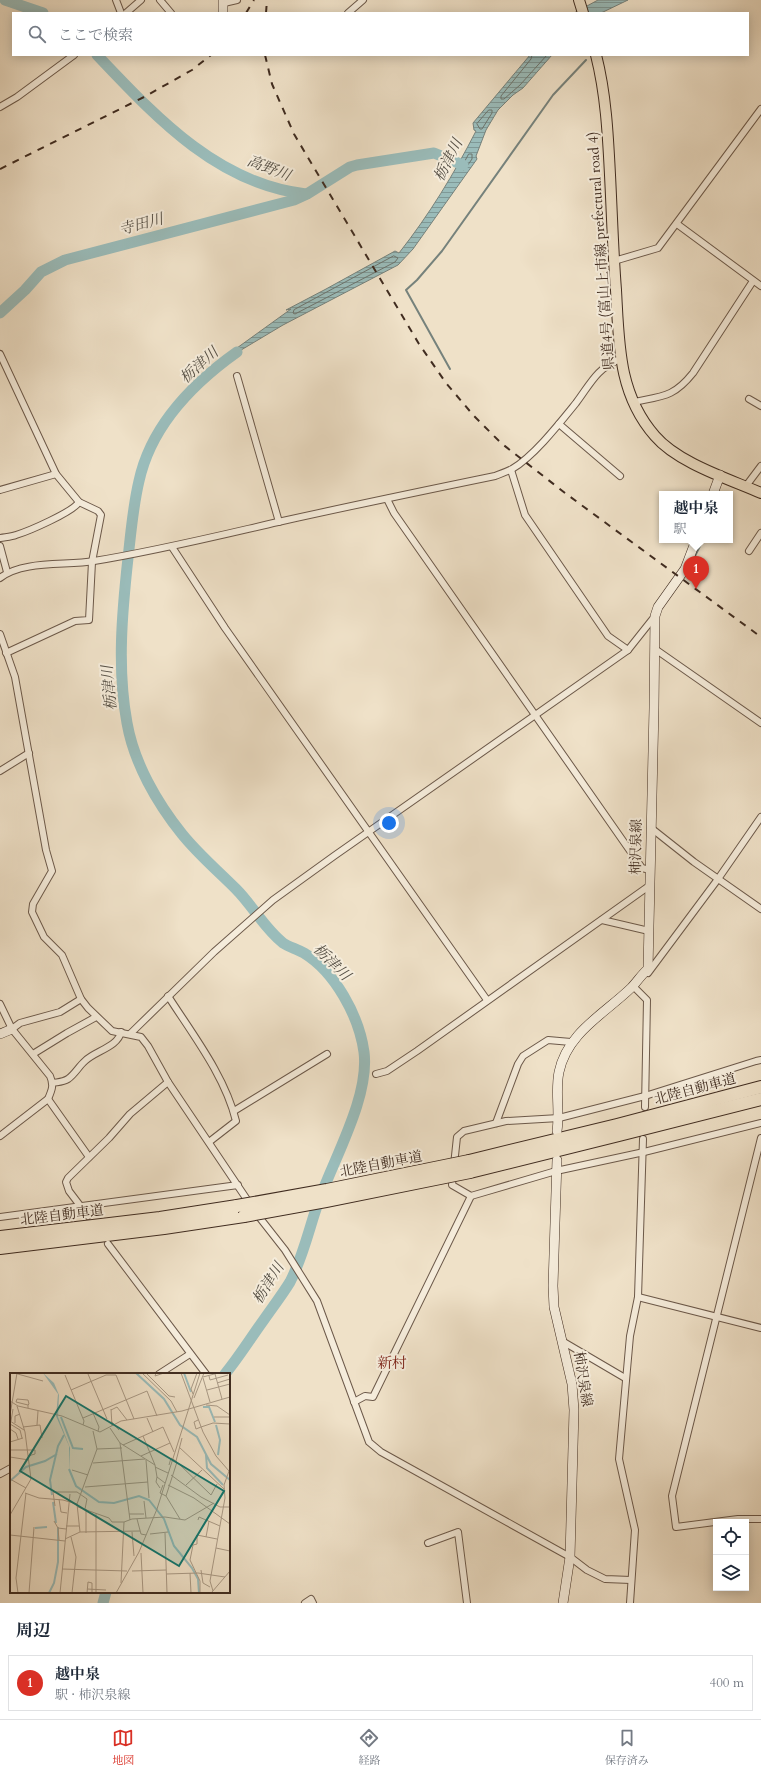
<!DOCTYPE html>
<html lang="ja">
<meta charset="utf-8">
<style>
body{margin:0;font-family:Cardo,"Noto Serif JP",serif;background:#f6f6f7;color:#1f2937}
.controls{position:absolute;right:12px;bottom:12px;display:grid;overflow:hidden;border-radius:0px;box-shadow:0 2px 10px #0003}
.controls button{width:36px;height:36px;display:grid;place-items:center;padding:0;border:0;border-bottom:1px solid #e0e1e3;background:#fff;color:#1f2937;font:20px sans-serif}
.you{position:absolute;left:389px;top:823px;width:14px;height:14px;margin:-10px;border:3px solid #fff;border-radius:50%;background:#1a73e8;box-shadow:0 0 0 6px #1a73e833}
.badge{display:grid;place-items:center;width:26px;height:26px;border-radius:50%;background:#d93025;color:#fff;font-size:13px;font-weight:700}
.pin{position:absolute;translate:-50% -33px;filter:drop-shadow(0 1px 2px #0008)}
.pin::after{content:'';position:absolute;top:21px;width:14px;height:12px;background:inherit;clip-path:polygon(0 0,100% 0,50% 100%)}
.popup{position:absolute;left:659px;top:491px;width:74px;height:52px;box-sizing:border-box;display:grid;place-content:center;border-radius:0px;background:#fff;filter:drop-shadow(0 1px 3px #0005);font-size:13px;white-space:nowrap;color:#747a83}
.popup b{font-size:15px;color:#1f2937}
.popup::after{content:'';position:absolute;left:50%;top:100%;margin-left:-8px;border:8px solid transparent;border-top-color:#fff}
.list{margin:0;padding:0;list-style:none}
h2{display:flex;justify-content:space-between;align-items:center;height:52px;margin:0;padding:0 16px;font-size:17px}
h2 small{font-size:13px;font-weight:400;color:#747a83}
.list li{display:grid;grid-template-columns:26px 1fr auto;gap:12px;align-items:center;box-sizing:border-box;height:56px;margin:0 8px 8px;padding:0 8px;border:1px solid #e0e1e3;border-radius:0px}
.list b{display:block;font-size:15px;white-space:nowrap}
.list p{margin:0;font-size:13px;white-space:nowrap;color:#747a83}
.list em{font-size:13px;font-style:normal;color:#747a83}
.icon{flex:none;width:22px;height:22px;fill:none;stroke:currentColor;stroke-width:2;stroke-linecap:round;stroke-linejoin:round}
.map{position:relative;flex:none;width:761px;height:1603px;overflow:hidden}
.search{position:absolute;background:#fff;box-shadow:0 2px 10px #0003;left:12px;right:12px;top:12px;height:44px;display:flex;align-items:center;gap:10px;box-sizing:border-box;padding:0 14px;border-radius:0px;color:#747a83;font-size:15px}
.sheet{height:116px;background:#fff}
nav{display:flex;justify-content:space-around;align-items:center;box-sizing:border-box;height:56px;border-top:1px solid #e0e1e3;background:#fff;font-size:11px;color:#747a83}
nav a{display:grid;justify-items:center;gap:2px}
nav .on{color:#d93025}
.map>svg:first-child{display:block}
</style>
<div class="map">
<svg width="761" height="1603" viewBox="0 0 761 1603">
<defs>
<pattern id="water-rules" width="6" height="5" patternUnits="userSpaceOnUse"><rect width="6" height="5" fill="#9abcba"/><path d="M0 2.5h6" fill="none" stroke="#7f9997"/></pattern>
</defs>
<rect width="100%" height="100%" fill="#efe1c8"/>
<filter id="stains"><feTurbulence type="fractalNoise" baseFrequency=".005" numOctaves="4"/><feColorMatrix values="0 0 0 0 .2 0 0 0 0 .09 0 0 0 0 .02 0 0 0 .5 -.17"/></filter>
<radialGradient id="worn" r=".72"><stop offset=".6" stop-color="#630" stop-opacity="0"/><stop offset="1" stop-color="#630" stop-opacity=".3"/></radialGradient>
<!-- water -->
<g fill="url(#water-rules)" stroke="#76827c">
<polygon points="598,0 628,0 601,13 574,13"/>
<path d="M 530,55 L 552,55 L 523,88 L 513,95 L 498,110 L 486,130 L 476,156 L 477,159 L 413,249 L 398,265 L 283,325 L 216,365 L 230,353 L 291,309 L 286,310 L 326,289 L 395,251 L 399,253 C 429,215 454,174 476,131 L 474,130 L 473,123 Z"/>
</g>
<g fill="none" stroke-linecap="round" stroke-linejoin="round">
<!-- shore -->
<g stroke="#6d746d" stroke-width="1">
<polyline points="532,55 531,59 501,96 501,99 504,99 520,85 547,55"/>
<polygon points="489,110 492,110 492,113 482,129 480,129 477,124"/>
<polygon points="469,154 472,154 472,159 465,169 463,170 462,167"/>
<polygon points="394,256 398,258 395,262 295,314 293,313 294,310"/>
</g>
<!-- stream -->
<g stroke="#76827c" stroke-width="2">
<polyline points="450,369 406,290 417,280 442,251 553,95 586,60"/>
<polyline points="691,564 701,544"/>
</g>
<!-- river -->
<g stroke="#9abcba" stroke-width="11">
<polyline points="5,0 43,13"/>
<path d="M 97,55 C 155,116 217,184 306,194"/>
<polyline points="0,313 25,290 41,272 65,260 294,200 307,194 350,167 357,165 434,153 463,165"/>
<path d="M 225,1374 C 239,1357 250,1339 263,1321 C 272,1308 282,1295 290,1282 C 302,1259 308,1233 316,1209 C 331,1163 370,1099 364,1052 C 359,1016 335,972 304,953 C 297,949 289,947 283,943 C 264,928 253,906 236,889 C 218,871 198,854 182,834 C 157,803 134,763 127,723 C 117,669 122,613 128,558 C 131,532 133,506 139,481 C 151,426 192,384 237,352"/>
<polyline points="103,1603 106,1592"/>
</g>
<defs>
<g id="street">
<polyline points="116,0 121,13"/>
<polyline points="160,0 171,13"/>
<polyline points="224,3 237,0"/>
<polyline points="126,13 141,0"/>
<polyline points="348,13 363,0"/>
<polyline points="0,107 17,97 74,55"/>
<polyline points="677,224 761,286"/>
<polyline points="614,261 658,248 761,109"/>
<polyline points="0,354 56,474 79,502 98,511 101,515 92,562 89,620 75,621 6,653"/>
<polyline points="237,376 279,522"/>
<polyline points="749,399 761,406"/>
<path d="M 634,402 C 663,396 674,397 693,373 L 753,281"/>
<polyline points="559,424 620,476"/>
<polyline points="511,470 525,515 608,636 628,650"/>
<polyline points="746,486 761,466"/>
<polyline points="0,490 56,474"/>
<polyline points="387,499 394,513 642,868 650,870"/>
<path d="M 0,538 C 5,537 11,537 16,535 C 29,531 73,512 79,502"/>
<polyline points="0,546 7,572"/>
<polyline points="172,547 225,628 487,1000"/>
<polyline points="749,551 761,533"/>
<path d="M 0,578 C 23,560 66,566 94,561 C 156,551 217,536 278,522 C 350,506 422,491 495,476 C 500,474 506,472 512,469 C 534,456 559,424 576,403 C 591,383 596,369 620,359"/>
<polyline points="0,634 15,677 46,850 52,871 33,904 32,912 44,937 62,955 81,999 88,1008 112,1031 141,1037 148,1046 168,1082 250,1204"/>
<polyline points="655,649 761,723"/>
<polyline points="0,771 29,753"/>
<polyline points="651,828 694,862 761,909"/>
<polyline points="602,920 649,931"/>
<polyline points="648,973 718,879 761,817"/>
<polyline points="633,986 647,1000 645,1107"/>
<path d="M 168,996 C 193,1035 225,1076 236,1121 L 209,1142"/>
<path d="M 0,1004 L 12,1029 L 50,1076 C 54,1085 52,1090 48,1099 L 0,1136"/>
<polyline points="12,1029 20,1023 60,1012 81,999"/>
<polyline points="130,1034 214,952 273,900 334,856 628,650 655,616"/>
<polyline points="33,1054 67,1033 96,1017"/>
<polyline points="376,1074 387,1071 417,1051 649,886"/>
<path d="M 53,1083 C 58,1082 63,1082 68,1079 C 75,1074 79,1066 85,1061 C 95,1051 118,1047 121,1032"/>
<polyline points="48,1099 89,1157"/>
<polyline points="234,1111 327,1054"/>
<polyline points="496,1123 518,1064 523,1056 548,1040 571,1042"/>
<polyline points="761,1138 672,1496 676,1527 738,1519 761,1519"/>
<polyline points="454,1165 457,1137 464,1131 506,1121 559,1118 645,1096 756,1061 761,1060"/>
<polyline points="453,1174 452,1185 471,1196 556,1171 644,1152 761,1123"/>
<polyline points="256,1213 285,1250 317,1301 369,1442 381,1452 570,1557 587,1570 605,1579 631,1580"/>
<polyline points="88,1216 69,1191 66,1182 68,1178 109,1138 130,1114 168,1082"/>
<polyline points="0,1217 238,1185"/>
<polyline points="108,1244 206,1374"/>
<polyline points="638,1297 761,1328"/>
<polyline points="562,1341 625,1378"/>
<polyline points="159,1374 190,1354"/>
<polyline points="354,1402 365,1396 373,1397 471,1196"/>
<polyline points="0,1474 11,1468"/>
<polyline points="428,1543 458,1532 467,1603"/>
<polyline points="305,1603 311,1599 313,1603"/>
<polyline points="630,1603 635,1530 619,1459 630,1336 638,1297 643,1139"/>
</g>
<g id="secondary">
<polyline points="223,0 223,12"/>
<polyline points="713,494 720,475"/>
<polyline points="0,1034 12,1029"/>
<path d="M 557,1131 C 560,1111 555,1091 559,1072 C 567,1033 604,1014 631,988 C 637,982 641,975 648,969 L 654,708 L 655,616 L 658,607 L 685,569 L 696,540"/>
<polyline points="557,1160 553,1286 554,1307 572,1384 574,1410 570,1557 563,1603"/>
</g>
<g id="primary">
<polyline points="579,0 583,13"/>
<path d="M 596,55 C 606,94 608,135 610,175 C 612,214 613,252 616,290 C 619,343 618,394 655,436 C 678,463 729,479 761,493"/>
</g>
<g id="highway">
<polyline points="469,1161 617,1125 761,1087"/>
<polyline points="470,1172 619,1135 761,1099"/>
<polyline points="0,1237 160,1218 237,1206"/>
<polyline points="0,1248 164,1228 244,1216"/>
</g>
</defs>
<!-- street casing -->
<use href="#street" stroke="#6c594a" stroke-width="8"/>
<!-- secondary casing -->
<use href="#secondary" stroke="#402c20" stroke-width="10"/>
<!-- primary casing -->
<use href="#primary" stroke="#402c20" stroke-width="12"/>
<!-- highway casing -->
<use href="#highway" stroke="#402c20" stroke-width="14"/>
<!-- street -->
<use href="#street" stroke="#f5ecdb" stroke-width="6"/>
<!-- secondary -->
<use href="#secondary" stroke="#f5ecdb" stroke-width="9"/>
<!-- primary -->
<use href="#primary" stroke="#efe1c8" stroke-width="10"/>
<!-- highway -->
<use href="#highway" stroke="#efe1c8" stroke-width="12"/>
<!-- rail -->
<g stroke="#402c20" stroke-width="2" stroke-dasharray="7 7" stroke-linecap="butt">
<polyline points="246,13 254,0"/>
<polyline points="266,13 267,0"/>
<polyline points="265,55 272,84 294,134 419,344 446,383 474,416 501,443 565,493 761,637"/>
<polyline points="0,169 144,97 192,70 211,55"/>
</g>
<defs>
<g id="highway-bridge">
<polyline points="237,1206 327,1190 469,1161"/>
<polyline points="244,1216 326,1201 470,1172"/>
</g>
</defs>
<!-- highway-bridge casing -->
<use href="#highway-bridge" stroke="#402c20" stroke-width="14" stroke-linecap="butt"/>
<!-- highway-bridge -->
<use href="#highway-bridge" stroke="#efe1c8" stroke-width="12"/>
</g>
<g text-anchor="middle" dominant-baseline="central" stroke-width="4" stroke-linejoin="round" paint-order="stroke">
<!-- street labels -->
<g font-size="14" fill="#402c20" stroke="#f5ecdb">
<text transform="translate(601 251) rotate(-94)">県道4号 (富山上市線 prefectural road 4)</text>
<text transform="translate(636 847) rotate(-89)">柿沢泉線</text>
<text transform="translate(695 1089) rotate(-15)">北陸自動車道</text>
<text transform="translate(381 1164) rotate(-11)">北陸自動車道</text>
<text transform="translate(62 1215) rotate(-7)">北陸自動車道</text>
<text transform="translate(583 1379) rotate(81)">柿沢泉線</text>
</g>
<!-- water labels -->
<g font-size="15" font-style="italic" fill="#565046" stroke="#f5ecdb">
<text transform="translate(448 160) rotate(-63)">栃津川</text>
<text transform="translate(269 168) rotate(21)">高野川</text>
<text transform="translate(141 224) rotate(-15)">寺田川</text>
<text transform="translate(199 365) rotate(-42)">栃津川</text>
<text transform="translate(109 688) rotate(-95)">栃津川</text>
<text transform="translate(332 962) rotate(45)">栃津川</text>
<text transform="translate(268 1283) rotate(-58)">栃津川</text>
</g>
<!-- neighbourhood labels -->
<g font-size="15" fill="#7a1f14" stroke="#f5ecdb">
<text x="392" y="1363">新村</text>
</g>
</g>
<!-- overview -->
<g transform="translate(10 1373)">
<rect width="220" height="220" fill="#efe1c8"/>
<path d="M 33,0 L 44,10 L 49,22 L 48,44 L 60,75 L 59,98 L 59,73 L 46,43 L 48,21 Z" fill="#9abcba"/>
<path fill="none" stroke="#9abcba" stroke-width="2" d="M 126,0 L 154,26 L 170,52 L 187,64 L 201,91 L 220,107M 174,0 L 181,19M 193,34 L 199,34 L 205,49M 51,44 L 63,75 L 73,76M 206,52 L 210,67 L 208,82M 196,82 L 197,95 L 213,112M 59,96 L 66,113 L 89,129 L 104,130 L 129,123 L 139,127 L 154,146 L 164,173 L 182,195 L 188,206 L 189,220M 0,108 L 16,94 L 35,88 L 47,81M 42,122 L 40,107 L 48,73 L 54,62M 43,129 L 46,150M 25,155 L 37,154M 39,220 L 44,210 L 48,189 L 48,154"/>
<path fill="none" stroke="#a99985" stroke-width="1" d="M 4,0 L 33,8M 132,0 L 161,28 L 167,39M 136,0 L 159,23 L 165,24M 146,0 L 145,3 L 154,0M 171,0 L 193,59 L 206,83 L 219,98 L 214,112 L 215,125 L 200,208 L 203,218M 78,1 L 97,46M 205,1 L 212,26M 55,2 L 74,48 L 73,52M 199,3 L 200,7 L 218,2M 193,4 L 208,0M 193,5 L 200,29M 207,10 L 220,6M 61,17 L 96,2 L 106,2 L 124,46M 197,17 L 220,11M 183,21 L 181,16 L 187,0M 184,25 L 194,0M 0,28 L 8,33 L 52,43 L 90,59 L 111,48 L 172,38 L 220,24M 196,32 L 207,33 L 220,42M 18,35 L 18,32 L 19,31 L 18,27 L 7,26 L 6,29 L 18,32M 101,36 L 102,53M 101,37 L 107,34 L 117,47M 83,40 L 89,54 L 88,58M 0,42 L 7,0M 204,44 L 220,44M 73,45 L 137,18 L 147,43M 137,45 L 143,59M 188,47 L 184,49 L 186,56 L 191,54M 0,48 L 14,57M 1,48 L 3,36M 101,48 L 109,57M 5,50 L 5,43 L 10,41M 0,51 L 10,57 L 12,65M 27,52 L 28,38M 13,54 L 30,52 L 32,65M 191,54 L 203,50 L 220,51M 100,55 L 110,70 L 145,92 L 147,104 L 155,110M 0,56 L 6,60 L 8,66M 133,63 L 145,92M 0,69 L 13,65M 110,70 L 120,147M 113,72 L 153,54 L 164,79M 169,74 L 214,116M 87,76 L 112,75M 0,77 L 25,77 L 25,81 L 18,83M 131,83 L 160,70M 0,84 L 19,87M 136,87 L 139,125M 166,88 L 172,65M 83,90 L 135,86M 159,92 L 161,85 L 166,88 L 201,122 L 207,111M 145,94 L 158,100M 62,97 L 78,102M 161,102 L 191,124 L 210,134 L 220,134M 147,104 L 146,109 L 150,115M 0,106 L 16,115M 153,112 L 150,120 L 156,123 L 170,146M 158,112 L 184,125 L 220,151M 176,112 L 192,97M 75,114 L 138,109M 15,120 L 29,125 L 53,127 L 67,131M 156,123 L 167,89M 49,126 L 51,139 L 57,140M 134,128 L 136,145M 45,133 L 43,119 L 67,119 L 77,126 L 75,136M 68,134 L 99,145 L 102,149 L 114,149 L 122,146 L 155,144 L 175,147 L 204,130M 76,136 L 76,160M 119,141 L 134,141M 0,142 L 21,106 L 15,59 L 7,33M 127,146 L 131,161 L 136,162M 188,147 L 189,144 L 210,153M 44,148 L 48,155 L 56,156M 56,153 L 69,153M 48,155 L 49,167M 70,159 L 67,131 L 87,76 L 83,58M 122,159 L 124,183M 155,160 L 157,220M 140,161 L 158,159M 0,162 L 55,168M 61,164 L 66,184 L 62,220M 196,164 L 199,148M 55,166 L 70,159 L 130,158M 206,175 L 220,178M 131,180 L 133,220M 52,196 L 117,198M 191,197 L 193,210 L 200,214M 122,198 L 156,197M 180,200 L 181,220M 156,201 L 188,200 L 215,204M 111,210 L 114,149M 77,216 L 96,217M 202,219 L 220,198M 8,220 L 6,205 L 16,120M 19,220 L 24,154M 50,220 L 60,121M 77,220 L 78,209 L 82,210 L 82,220M 86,220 L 86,140M 106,220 L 129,179 L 147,136 L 190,0M 190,220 L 190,208 L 180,187 L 183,172 L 187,171 L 187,162 L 207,166"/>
<path fill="#0f766e" fill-opacity="0.15" stroke="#0f766e" stroke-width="2" d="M 56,23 L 214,118 L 169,193 L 10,98 Z"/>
<rect width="220" height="220" fill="none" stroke="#402c20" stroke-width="2"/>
</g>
<rect width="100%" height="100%" filter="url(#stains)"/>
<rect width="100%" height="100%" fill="url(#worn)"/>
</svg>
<div class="controls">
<button><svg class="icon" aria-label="locate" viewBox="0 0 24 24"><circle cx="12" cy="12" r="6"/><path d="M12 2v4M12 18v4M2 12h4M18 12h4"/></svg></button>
<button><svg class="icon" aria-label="layers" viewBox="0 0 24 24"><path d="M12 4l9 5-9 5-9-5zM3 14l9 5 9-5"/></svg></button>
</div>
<div class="you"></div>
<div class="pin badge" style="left:696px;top:589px">1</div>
<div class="popup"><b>越中泉</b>駅</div>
<div class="search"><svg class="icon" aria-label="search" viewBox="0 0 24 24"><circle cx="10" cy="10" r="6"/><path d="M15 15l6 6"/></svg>ここで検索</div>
</div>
<section class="sheet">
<h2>周辺<small></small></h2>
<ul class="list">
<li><span class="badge">1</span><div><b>越中泉</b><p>駅 · 柿沢泉線</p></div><em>400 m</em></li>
</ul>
</section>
<nav>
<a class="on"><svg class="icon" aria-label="map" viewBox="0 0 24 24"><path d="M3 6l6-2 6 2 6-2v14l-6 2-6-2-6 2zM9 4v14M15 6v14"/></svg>地図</a>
<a><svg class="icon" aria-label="directions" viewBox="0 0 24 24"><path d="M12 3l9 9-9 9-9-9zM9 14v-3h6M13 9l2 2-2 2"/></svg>経路</a>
<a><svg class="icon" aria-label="saved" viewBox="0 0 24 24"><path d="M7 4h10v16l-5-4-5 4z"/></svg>保存済み</a>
</nav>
